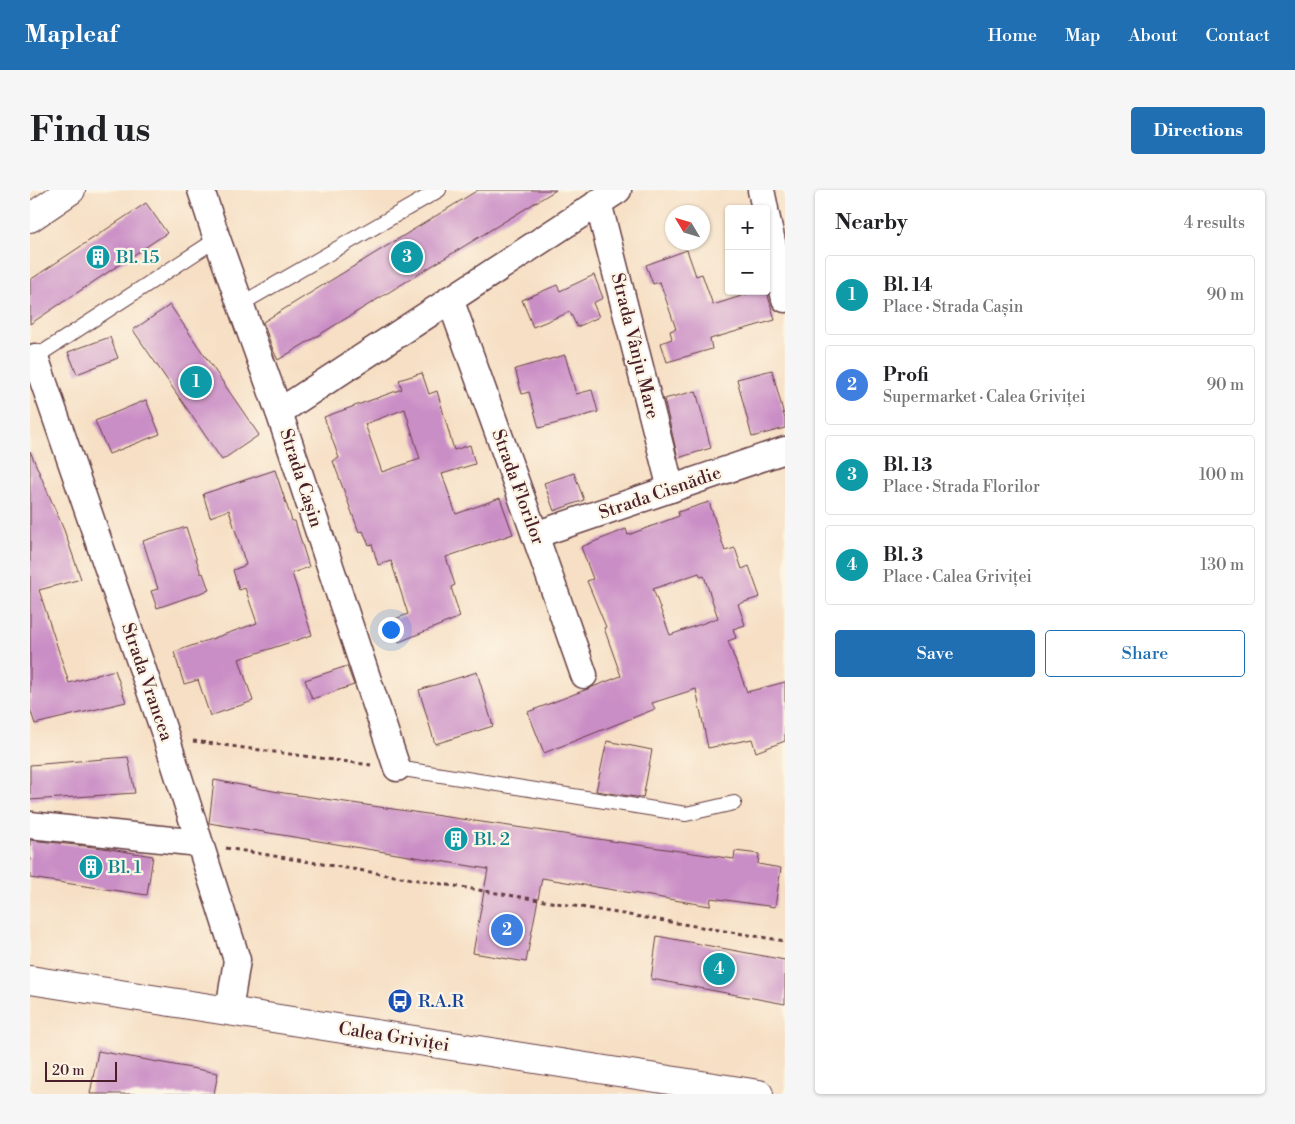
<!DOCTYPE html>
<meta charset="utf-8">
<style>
body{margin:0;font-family:"Libre Bodoni",serif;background:#f6f6f6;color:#202124}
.controls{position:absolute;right:15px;top:15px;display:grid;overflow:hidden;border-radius:5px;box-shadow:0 1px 4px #0004}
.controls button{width:45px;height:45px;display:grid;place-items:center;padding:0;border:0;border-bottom:1px solid #e0e0e0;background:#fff;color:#202124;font:25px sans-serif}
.compass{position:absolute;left:635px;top:15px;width:45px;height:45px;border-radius:50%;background:#fff;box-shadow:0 1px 4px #0004;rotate:308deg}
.scale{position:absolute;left:15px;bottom:12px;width:72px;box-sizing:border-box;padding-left:5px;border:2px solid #4a1f2b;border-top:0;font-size:14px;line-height:18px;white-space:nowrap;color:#4a1f2b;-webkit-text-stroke:4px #fcf5e5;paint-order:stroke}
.you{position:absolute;left:360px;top:439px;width:18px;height:18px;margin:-12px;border:4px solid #fff;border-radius:50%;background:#1a73e8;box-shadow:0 0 0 8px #1a73e833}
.badge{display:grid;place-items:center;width:32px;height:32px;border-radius:50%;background:#1f6fb2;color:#fff;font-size:16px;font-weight:700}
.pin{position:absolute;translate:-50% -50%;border:2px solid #fff;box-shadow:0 1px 5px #0006}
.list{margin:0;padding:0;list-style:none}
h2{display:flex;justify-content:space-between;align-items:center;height:65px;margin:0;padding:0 20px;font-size:21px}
h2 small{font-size:16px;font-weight:400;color:#757577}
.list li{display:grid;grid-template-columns:32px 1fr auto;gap:15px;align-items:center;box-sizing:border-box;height:80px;margin:0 10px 10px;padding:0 10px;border:1px solid #e0e0e0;border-radius:5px}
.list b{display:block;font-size:19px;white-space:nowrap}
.list p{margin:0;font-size:16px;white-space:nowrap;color:#757577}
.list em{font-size:16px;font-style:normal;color:#757577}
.actions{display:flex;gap:10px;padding:15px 20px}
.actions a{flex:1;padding:11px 0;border:1px solid #1f6fb2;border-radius:5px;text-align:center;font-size:18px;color:#1f6fb2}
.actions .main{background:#1f6fb2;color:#fff}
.map{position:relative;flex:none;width:755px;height:904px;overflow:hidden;border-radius:5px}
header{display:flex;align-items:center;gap:30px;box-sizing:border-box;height:70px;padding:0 25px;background:#1f6fb2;color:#fff}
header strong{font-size:24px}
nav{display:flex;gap:28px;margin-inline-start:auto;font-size:18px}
.intro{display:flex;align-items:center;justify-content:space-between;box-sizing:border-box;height:120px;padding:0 30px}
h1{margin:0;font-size:35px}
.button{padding:12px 22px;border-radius:5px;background:#1f6fb2;color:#fff;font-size:18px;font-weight:700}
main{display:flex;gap:30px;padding:0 30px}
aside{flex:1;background:#fff;border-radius:5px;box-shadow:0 1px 4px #0004}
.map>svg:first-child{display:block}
</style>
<header>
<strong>Mapleaf</strong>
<nav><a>Home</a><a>Map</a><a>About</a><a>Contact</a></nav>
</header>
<div class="intro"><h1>Find us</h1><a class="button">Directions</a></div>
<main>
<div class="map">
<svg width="755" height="904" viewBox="0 0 755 904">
<rect width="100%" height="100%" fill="#fcf5e5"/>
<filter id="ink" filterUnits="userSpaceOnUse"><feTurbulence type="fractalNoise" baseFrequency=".02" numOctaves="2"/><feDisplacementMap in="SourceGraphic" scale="10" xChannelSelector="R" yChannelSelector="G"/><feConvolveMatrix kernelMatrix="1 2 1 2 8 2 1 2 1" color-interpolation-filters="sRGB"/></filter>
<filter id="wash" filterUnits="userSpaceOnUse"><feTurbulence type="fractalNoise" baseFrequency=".0096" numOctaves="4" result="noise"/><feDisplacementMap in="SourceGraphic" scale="20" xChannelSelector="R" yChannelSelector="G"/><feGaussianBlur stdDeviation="1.12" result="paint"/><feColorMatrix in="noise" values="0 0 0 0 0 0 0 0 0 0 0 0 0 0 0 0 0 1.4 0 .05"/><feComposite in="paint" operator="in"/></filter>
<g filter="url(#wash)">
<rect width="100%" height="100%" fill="#f6dfc4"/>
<g id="blocks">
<!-- building -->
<g fill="#ca8ec6" fill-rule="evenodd">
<polygon points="448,0 526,0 248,170 243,160 233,132"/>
<polygon points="116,13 137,43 0,134 0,90"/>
<polygon points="657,60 666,86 672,84 683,115 727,101 736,101 736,99 745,130 680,149 682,159 637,172 631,153 642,149 640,141 646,139 630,92 623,94 616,75"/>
<polygon points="564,85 573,108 563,113 569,127 547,137 540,122 503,137 492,110 527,95 530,101"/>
<polygon points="140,115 229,245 192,270 103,140"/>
<polygon points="80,147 88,168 47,184 38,162"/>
<polygon points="535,165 546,204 562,200 568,222 509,238 499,202 492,204 485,179"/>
<polygon points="742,180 755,229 755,238 722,247 707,189"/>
<path d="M 392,183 L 399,204 L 407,201 L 424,260 L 440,255 L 445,274 L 412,284 L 426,324 L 470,308 L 483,344 L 416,367 L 425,395 L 421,397 L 430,427 L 369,452 L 360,431 L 378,424 L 361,371 L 348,375 L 342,354 L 339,355 L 333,341 L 329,342 L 303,271 L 309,268 L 294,227 L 372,199 L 369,190 ZM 375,219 L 390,269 L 352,282 L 335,234 Z"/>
<polygon points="666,201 681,258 648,268 634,209"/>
<polygon points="116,210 130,244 79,264 65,231"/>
<polygon points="0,261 34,340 51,389 9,400 39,493 85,480 96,512 5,534 0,519"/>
<polygon points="245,280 262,331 265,331 279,377 262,383 282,445 209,469 223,511 180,526 168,490 154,494 144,462 227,433 215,398 209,400 203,380 216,375 199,320 180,327 173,304"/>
<polygon points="544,283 554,310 524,321 514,293"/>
<path d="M 679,312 L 695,361 L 705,358 L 712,379 L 719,376 L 730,407 L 708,414 L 715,435 L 703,439 L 706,448 L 698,451 L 717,502 L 755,492 L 755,551 L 726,562 L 722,549 L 678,558 L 666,499 L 622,513 L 625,519 L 514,563 L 498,522 L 591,486 L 574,438 L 576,437 L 557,391 L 563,389 L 551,357 L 596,339 L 598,345 L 649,326 L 648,322 ZM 669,383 L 671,387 L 674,386 L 688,428 L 640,445 L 623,399 Z"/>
<polygon points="156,337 171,384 173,383 179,400 127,418 121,401 128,399 113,351"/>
<polygon points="317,476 324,495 282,509 275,490"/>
<polygon points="447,482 463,536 405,554 389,500"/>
<polygon points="577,551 622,560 613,608 566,601"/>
<polygon points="98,567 105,603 0,610 0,575"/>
<polygon points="184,590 254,603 704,669 705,661 729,664 728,674 751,678 745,717 681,708 680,716 512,688 496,772 443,763 458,679 179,633"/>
<polygon points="0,650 73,658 123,666 117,705 0,688"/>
<polygon points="627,746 755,770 755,814 621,789"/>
<polygon points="68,861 188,883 184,904 60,904"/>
</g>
</g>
</g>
<g filter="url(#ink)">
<use href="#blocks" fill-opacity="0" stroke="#643c42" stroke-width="1"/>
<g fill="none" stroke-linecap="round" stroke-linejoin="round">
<defs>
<g id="lane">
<polyline points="211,114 409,0"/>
<polyline points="1,170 187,49"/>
<polyline points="367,578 656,624 704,613"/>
</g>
<g id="street">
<polyline points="171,0 187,49 249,222 367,578"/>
<polyline points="731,0 735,19"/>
<polyline points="568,12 641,299"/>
<polyline points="736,25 755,109"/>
<polyline points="420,109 505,345 554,485"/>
<polyline points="5,167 136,547 207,770 199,821"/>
<polyline points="249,222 588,0"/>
<polyline points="505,345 755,260"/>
<polyline points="0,635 169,653"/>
</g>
<g id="primary">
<polyline points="0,28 41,0"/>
<polyline points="0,790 729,904"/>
</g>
</defs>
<!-- lane casing -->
<use href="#lane" stroke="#643c42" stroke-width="16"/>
<!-- street casing -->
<use href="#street" stroke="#643c42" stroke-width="29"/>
<!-- primary casing -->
<use href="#primary" stroke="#643c42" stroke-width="30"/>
<!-- path -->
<g stroke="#643c42" stroke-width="3" stroke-dasharray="4 4" stroke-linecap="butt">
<polyline points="163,551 341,575"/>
<polyline points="196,658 755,751"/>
</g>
<!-- lane -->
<use href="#lane" stroke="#fff" stroke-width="14"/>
<!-- street -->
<use href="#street" stroke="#fff" stroke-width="26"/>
<!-- primary -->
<use href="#primary" stroke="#fff" stroke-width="28"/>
</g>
</g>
<!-- icons -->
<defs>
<symbol id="building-disc" viewBox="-11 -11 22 22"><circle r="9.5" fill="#0f9aa8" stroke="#fcf5e5"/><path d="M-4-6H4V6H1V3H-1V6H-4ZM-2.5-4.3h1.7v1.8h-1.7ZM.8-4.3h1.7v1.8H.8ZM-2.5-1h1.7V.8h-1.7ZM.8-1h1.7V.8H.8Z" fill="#fff"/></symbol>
<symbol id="bus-disc" viewBox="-11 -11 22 22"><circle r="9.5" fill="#1a4fb4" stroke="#fcf5e5"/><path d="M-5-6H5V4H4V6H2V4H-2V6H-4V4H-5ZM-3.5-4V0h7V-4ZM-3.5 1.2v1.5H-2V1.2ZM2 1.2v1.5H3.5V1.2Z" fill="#fff"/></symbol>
</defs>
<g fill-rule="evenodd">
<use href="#building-disc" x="54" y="53" width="28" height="28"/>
<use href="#building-disc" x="412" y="635" width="28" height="28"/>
<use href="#building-disc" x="47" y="663" width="28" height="28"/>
<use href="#bus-disc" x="356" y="797" width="28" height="28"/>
</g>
<g text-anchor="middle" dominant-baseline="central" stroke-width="4.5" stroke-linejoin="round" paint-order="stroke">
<!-- culture labels -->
<g font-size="18" fill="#0d838f" stroke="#fcf5e5" text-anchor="start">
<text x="86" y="67">Bl. 15</text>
<text x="444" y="649">Bl. 2</text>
<text x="78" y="677">Bl. 1</text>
</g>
<!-- street labels -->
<g font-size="18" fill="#4a1f2b" stroke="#fcf5e5">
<text transform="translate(605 156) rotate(76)">Strada Vânju Mare</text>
<text transform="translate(271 288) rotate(72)">Strada Cașin</text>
<text transform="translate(488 297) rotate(70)">Strada Florilor</text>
<text transform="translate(630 303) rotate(-19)">Strada Cisnădie</text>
<text transform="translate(117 492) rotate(71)">Strada Vrancea</text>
<text transform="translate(364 847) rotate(9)">Calea Griviței</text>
</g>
<!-- transit labels -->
<g font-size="18" fill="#164399" stroke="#fcf5e5" text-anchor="start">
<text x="388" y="811">R.A.R</text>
</g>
</g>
</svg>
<div class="controls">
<button>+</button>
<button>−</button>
</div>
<svg class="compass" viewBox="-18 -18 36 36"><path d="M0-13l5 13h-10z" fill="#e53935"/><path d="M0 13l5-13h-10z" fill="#757577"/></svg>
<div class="scale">20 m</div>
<div class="you"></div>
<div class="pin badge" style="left:166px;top:192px;background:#0f9aa8">1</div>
<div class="pin badge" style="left:477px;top:740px;background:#3f7fe0">2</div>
<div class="pin badge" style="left:377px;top:67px;background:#0f9aa8">3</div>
<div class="pin badge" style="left:689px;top:779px;background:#0f9aa8">4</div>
</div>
<aside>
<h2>Nearby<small>4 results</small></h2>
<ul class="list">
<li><span class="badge" style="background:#0f9aa8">1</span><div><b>Bl. 14</b><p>Place · Strada Cașin</p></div><em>90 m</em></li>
<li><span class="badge" style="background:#3f7fe0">2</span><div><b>Profi</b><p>Supermarket · Calea Griviței</p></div><em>90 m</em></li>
<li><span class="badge" style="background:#0f9aa8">3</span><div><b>Bl. 13</b><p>Place · Strada Florilor</p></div><em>100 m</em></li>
<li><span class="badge" style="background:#0f9aa8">4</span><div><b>Bl. 3</b><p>Place · Calea Griviței</p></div><em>130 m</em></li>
</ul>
<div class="actions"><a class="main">Save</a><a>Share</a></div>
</aside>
</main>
